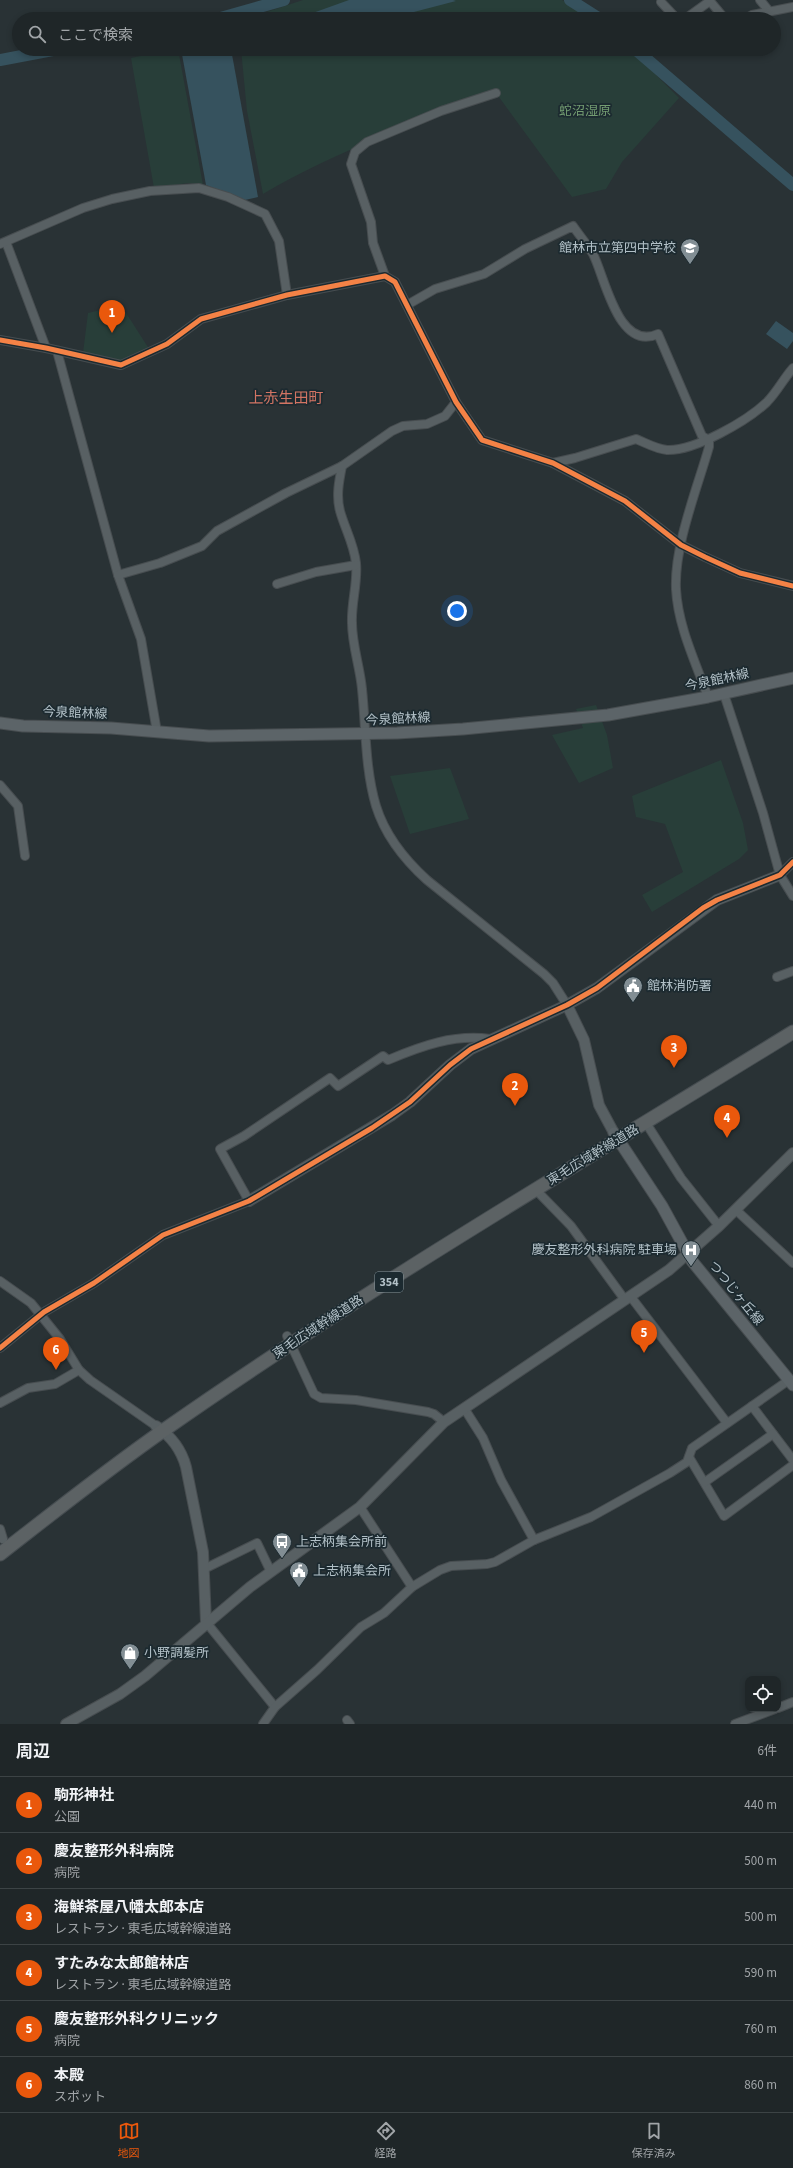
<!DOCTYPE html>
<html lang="ja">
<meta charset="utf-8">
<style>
body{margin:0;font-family:"Source Sans 3","Noto Sans JP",sans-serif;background:#272e30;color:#f1f3f6}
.controls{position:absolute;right:12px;bottom:12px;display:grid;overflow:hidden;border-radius:8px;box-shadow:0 2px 6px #0003}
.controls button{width:36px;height:36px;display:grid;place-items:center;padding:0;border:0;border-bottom:1px solid #3c4345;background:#1f2628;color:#f1f3f6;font:20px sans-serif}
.you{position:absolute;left:457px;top:611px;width:14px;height:14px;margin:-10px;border:3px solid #fff;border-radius:50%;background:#1a73e8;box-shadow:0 0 0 6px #1a73e833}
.badge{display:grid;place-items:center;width:26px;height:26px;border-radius:50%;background:#ea580c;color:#fff;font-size:13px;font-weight:700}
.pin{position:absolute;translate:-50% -33px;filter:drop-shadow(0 1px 2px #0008)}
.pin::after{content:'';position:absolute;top:21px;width:14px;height:12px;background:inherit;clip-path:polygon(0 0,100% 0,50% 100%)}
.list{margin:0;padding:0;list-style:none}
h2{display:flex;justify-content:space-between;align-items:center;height:52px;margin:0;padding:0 16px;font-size:17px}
h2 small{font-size:13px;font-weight:400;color:#a1a5a8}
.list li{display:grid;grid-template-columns:26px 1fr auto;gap:12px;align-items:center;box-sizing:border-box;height:56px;padding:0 16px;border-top:1px solid #3c4345}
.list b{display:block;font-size:15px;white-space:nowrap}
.list p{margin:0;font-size:13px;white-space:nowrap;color:#a1a5a8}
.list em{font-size:13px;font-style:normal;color:#a1a5a8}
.icon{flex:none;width:22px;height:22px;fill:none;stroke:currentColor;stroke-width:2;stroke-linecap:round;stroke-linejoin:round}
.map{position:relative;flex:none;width:793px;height:1724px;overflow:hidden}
.search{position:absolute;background:#1f2628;box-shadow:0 2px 6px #0003;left:12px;right:12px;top:12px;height:44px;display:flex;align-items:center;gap:10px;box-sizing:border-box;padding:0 14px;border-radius:22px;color:#a1a5a8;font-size:15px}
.sheet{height:388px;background:#1f2628}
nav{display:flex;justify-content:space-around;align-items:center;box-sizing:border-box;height:56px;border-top:1px solid #3c4345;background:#1f2628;font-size:11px;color:#a1a5a8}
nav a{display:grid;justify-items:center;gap:2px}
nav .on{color:#ea580c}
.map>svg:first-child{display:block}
</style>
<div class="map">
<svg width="793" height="1724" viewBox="0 0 793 1724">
<rect width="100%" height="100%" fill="#293235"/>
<!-- green -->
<g fill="#283e39">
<polygon points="303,0 562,0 600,19 245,19"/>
<polygon points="173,49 178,49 203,185 188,183 154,188 131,58"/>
<path d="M 241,49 L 630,49 L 679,98 L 622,162 L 606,189 L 572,197 L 496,93 C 416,123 336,151 263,194 L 247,111 Z"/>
<polygon points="121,305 151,352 120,362 83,353 88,313"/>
<polygon points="596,705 607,735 613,768 579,783 552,735 583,728 576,709"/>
<polygon points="721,760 743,823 748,850 739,859 652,912 642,895 683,872 665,824 636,817 632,796"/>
<polygon points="450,768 469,819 410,834 390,776"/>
</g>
<!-- water -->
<g fill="#36525e">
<polygon points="349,0 453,0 456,1 387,19 296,19"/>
<polygon points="181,49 231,49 258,197 245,200 206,185"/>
<polygon points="776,321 793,333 793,341 787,349 766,334"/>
</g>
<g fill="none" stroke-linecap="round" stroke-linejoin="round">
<!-- river -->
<g stroke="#36525e" stroke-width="12">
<polyline points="570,0 600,19"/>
<polyline points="217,19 284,0"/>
<polyline points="635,49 793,185"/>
<polyline points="0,60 58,49"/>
</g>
<defs>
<g id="minor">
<polyline points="709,0 725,19"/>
<polyline points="760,0 769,11"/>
<polyline points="661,2 677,19"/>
<polyline points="685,19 710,1"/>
<polyline points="745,19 752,15 793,7"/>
<polyline points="6,242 46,348"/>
<polyline points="0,244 83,208 112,199 150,191 199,188 228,197 265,214 279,241 287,295"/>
<polyline points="385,276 373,243 371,222 351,164 355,152 367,142 441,111 496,93"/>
<path d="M 407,305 L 435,289 L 484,274 L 525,249 L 573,226 C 579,235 587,244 593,254 C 605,277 618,352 658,334 L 702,436 L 709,440 L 709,447 C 697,489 674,546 676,589 C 678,627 696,663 708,697"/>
<polyline points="0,340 46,348 121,365 167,344 201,319 287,295 385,276 395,282 456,402 482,440 553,463 625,501 681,545 705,557 740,573 793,586"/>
<polyline points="57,351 118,575 141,639 157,732"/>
<path d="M 553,463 L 575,458 L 636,439 C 646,443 656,449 667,450 C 695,451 747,421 767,402 C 777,392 784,378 793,368"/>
<path d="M 342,466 C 339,481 336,496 340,511 C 345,529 354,544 356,563 C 358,583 351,603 352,623 C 352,645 360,667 362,689 C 366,728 365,769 376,806 C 385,835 406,861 427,880 L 544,974 L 553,983 L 567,1005"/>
<polyline points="118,575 160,563 202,546 217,531 286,493 342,466 392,431 403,426 427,424 445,416 456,402"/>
<polyline points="277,584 316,572 356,565"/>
<polyline points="724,694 763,813 780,875 793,896"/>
<polyline points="0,785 18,806 25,856"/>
<polyline points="780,875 793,862"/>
<polyline points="777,977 793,971"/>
<polyline points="646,1123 681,1178 719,1226"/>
<polyline points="536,1190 571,1226 625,1300"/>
<polyline points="736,1210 793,1263"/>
<polyline points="0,1281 31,1303 60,1339 79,1370 90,1380 156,1426"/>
<polyline points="631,1297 727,1423"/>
<polyline points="287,1336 314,1394 321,1398 356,1400 428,1412 434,1414 444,1422"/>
<path d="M 0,1348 L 44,1312 L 94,1283 L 163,1235 L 249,1201 L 220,1149 L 244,1136 L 330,1078 L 338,1086 L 383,1056 L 388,1060 C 421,1046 454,1034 490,1039"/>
<polyline points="0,1403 28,1388 55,1384 79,1370"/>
<polyline points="752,1406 793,1460"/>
<polyline points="464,1408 483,1438 501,1480 534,1540"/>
<polyline points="689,1457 724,1516 793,1465"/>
<polyline points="705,1482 773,1434"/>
<polyline points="360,1507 412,1587"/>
<polyline points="0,1529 3,1539"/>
<polyline points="204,1569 257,1543 271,1572"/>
<polyline points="206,1622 275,1707"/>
<polyline points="778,1708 793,1702"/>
<polyline points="347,1720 350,1724"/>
<polyline points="263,1724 275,1707 317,1670 361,1627 384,1613 412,1587 440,1570 451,1566 487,1564 495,1562 534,1540 591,1517 670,1473 687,1462 692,1448 789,1380"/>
<polyline points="735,1724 775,1709"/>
</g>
<g id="tertiary">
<polyline points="567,1005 584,1040 599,1105 614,1133"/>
<polyline points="249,1201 392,1115 410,1102 450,1065 471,1049 567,1005 597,988 717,900 780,875"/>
<path d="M 156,1426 C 171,1436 181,1448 186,1467 L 203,1552 L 206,1622"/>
<polyline points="66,1724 120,1694 145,1676 250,1587 360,1507 444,1422 669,1270 719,1226 793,1153"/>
</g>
<g id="secondary">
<polyline points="0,723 23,726 111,728 209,736 397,733 463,729 608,715 708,697 793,678"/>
<polyline points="614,1133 662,1206 692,1261 793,1385"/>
</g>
<path id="trunk" d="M 0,1554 C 54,1512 108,1469 164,1430 C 367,1288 582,1162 793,1032"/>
</defs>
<!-- minor casing -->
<use href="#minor" stroke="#474d50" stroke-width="10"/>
<!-- tertiary casing -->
<use href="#tertiary" stroke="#474d50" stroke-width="12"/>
<!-- secondary casing -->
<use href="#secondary" stroke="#474d50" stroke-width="13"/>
<!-- trunk casing -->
<use href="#trunk" stroke="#464d51" stroke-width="15"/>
<!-- minor -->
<use href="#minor" stroke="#586063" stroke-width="8"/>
<!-- tertiary -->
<use href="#tertiary" stroke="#586063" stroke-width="10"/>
<!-- secondary -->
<use href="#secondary" stroke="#5c6468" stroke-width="11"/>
<!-- trunk -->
<use href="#trunk" stroke="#5c6264" stroke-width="13"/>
<defs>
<g id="cycleway">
<polyline points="0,340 46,348 121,365 167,344 201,319 287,295 385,276 395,282 456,402 482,440 553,463 625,501 681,545 705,557 740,573 793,586"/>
<polyline points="0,1348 44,1312 94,1283 163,1235 249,1201 372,1128 410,1102 450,1065 471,1049 567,1005 597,988 703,908 717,900 780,875 793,862"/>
</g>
</defs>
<!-- cycleway casing -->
<use href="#cycleway" stroke="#1c2a30" stroke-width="8"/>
<!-- cycleway -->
<use href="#cycleway" stroke="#f48246" stroke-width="5"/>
</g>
<!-- icons -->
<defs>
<symbol id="school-pin" viewBox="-11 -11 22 30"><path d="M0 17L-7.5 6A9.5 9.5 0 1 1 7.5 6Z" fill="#828e94" stroke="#1c2a30"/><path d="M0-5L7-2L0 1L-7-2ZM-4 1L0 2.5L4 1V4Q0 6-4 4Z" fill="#fff"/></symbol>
<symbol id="civic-pin" viewBox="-11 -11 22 30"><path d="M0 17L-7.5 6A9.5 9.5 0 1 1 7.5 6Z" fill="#828e94" stroke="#1c2a30"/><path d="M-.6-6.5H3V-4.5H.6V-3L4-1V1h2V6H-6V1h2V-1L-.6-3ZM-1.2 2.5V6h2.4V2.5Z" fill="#fff"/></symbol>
<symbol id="hospital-pin" viewBox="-11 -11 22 30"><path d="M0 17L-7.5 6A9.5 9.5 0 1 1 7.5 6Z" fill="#828e94" stroke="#1c2a30"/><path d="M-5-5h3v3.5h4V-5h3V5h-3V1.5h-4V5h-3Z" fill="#fff"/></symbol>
<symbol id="bus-pin" viewBox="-11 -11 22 30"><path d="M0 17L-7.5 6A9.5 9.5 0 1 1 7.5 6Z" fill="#828e94" stroke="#1c2a30"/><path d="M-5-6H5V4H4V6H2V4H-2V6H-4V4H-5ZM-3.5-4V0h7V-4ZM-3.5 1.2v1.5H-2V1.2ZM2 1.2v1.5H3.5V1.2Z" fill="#fff"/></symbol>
<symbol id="shop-pin" viewBox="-11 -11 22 30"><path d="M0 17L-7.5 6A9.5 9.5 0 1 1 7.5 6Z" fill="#828e94" stroke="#1c2a30"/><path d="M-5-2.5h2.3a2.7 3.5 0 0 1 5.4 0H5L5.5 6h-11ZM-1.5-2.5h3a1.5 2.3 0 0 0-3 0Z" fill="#fff"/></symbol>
</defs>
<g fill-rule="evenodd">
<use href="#school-pin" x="679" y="237" width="22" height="30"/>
<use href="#civic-pin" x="622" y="975" width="22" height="30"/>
<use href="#hospital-pin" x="680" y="1239" width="22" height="30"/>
<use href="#bus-pin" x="271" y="1531" width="22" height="30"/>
<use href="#civic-pin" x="288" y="1560" width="22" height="30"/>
<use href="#shop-pin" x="119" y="1642" width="22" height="30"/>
</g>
<g text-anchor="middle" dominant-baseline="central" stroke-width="3.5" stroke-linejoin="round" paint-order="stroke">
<!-- shield labels -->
<rect fill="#1c2a30" stroke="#85939a" stroke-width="1" x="375" y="1272" width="28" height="20" rx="3"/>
<g font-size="12" font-weight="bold" fill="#b2c0c7">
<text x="389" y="1282">354</text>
</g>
<!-- park labels -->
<g font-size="13" fill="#739c71" stroke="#1c2a30">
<text x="585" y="111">蛇沼湿原</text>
</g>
<!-- poi labels -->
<g font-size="13" fill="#b2c0c7" stroke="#1c2a30" text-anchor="start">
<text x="676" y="248" text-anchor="end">館林市立第四中学校</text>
<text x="647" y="986">館林消防署</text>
<text x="677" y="1250" text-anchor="end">慶友整形外科病院 駐車場</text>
<text x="296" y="1542">上志柄集会所前</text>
<text x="313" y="1571">上志柄集会所</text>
<text x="144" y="1653">小野調髪所</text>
</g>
<!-- street labels -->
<g font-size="13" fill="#b2c0c7" stroke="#1c2a30">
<text transform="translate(717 680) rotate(-12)">今泉館林線</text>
<text transform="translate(75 713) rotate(2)">今泉館林線</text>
<text transform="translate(398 719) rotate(-3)">今泉館林線</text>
<text transform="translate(593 1155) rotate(-31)">東毛広域幹線道路</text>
<text transform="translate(736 1293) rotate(51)">つつじヶ丘線</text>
<text transform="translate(318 1327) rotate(-33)">東毛広域幹線道路</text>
</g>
<!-- quarter labels -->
<g font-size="15" fill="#d27463" stroke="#1c2a30">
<text x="286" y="398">上赤生田町</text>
</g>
</g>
</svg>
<div class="controls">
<button><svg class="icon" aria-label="locate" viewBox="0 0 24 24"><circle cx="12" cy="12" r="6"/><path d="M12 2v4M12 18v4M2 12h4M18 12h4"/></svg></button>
</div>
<div class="you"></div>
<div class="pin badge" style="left:112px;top:333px">1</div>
<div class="pin badge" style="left:515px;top:1106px">2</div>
<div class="pin badge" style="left:674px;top:1068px">3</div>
<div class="pin badge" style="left:727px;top:1138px">4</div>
<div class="pin badge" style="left:644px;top:1353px">5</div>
<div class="pin badge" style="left:56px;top:1370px">6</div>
<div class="search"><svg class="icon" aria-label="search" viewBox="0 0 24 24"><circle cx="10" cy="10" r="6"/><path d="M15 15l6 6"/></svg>ここで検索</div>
</div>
<section class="sheet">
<h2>周辺<small>6件</small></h2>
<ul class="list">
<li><span class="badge">1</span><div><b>駒形神社</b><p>公園</p></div><em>440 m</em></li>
<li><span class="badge">2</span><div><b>慶友整形外科病院</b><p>病院</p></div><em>500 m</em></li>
<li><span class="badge">3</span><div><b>海鮮茶屋八幡太郎本店</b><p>レストラン · 東毛広域幹線道路</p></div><em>500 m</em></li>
<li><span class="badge">4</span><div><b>すたみな太郎館林店</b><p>レストラン · 東毛広域幹線道路</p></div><em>590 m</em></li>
<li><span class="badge">5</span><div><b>慶友整形外科クリニック</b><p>病院</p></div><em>760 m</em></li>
<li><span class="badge">6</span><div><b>本殿</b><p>スポット</p></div><em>860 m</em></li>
</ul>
</section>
<nav>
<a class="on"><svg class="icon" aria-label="map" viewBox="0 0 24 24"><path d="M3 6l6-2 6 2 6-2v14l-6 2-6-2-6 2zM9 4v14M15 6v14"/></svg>地図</a>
<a><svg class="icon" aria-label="directions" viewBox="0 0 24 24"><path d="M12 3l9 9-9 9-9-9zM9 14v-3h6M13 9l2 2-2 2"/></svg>経路</a>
<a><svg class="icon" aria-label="saved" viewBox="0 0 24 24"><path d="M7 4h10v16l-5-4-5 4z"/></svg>保存済み</a>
</nav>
